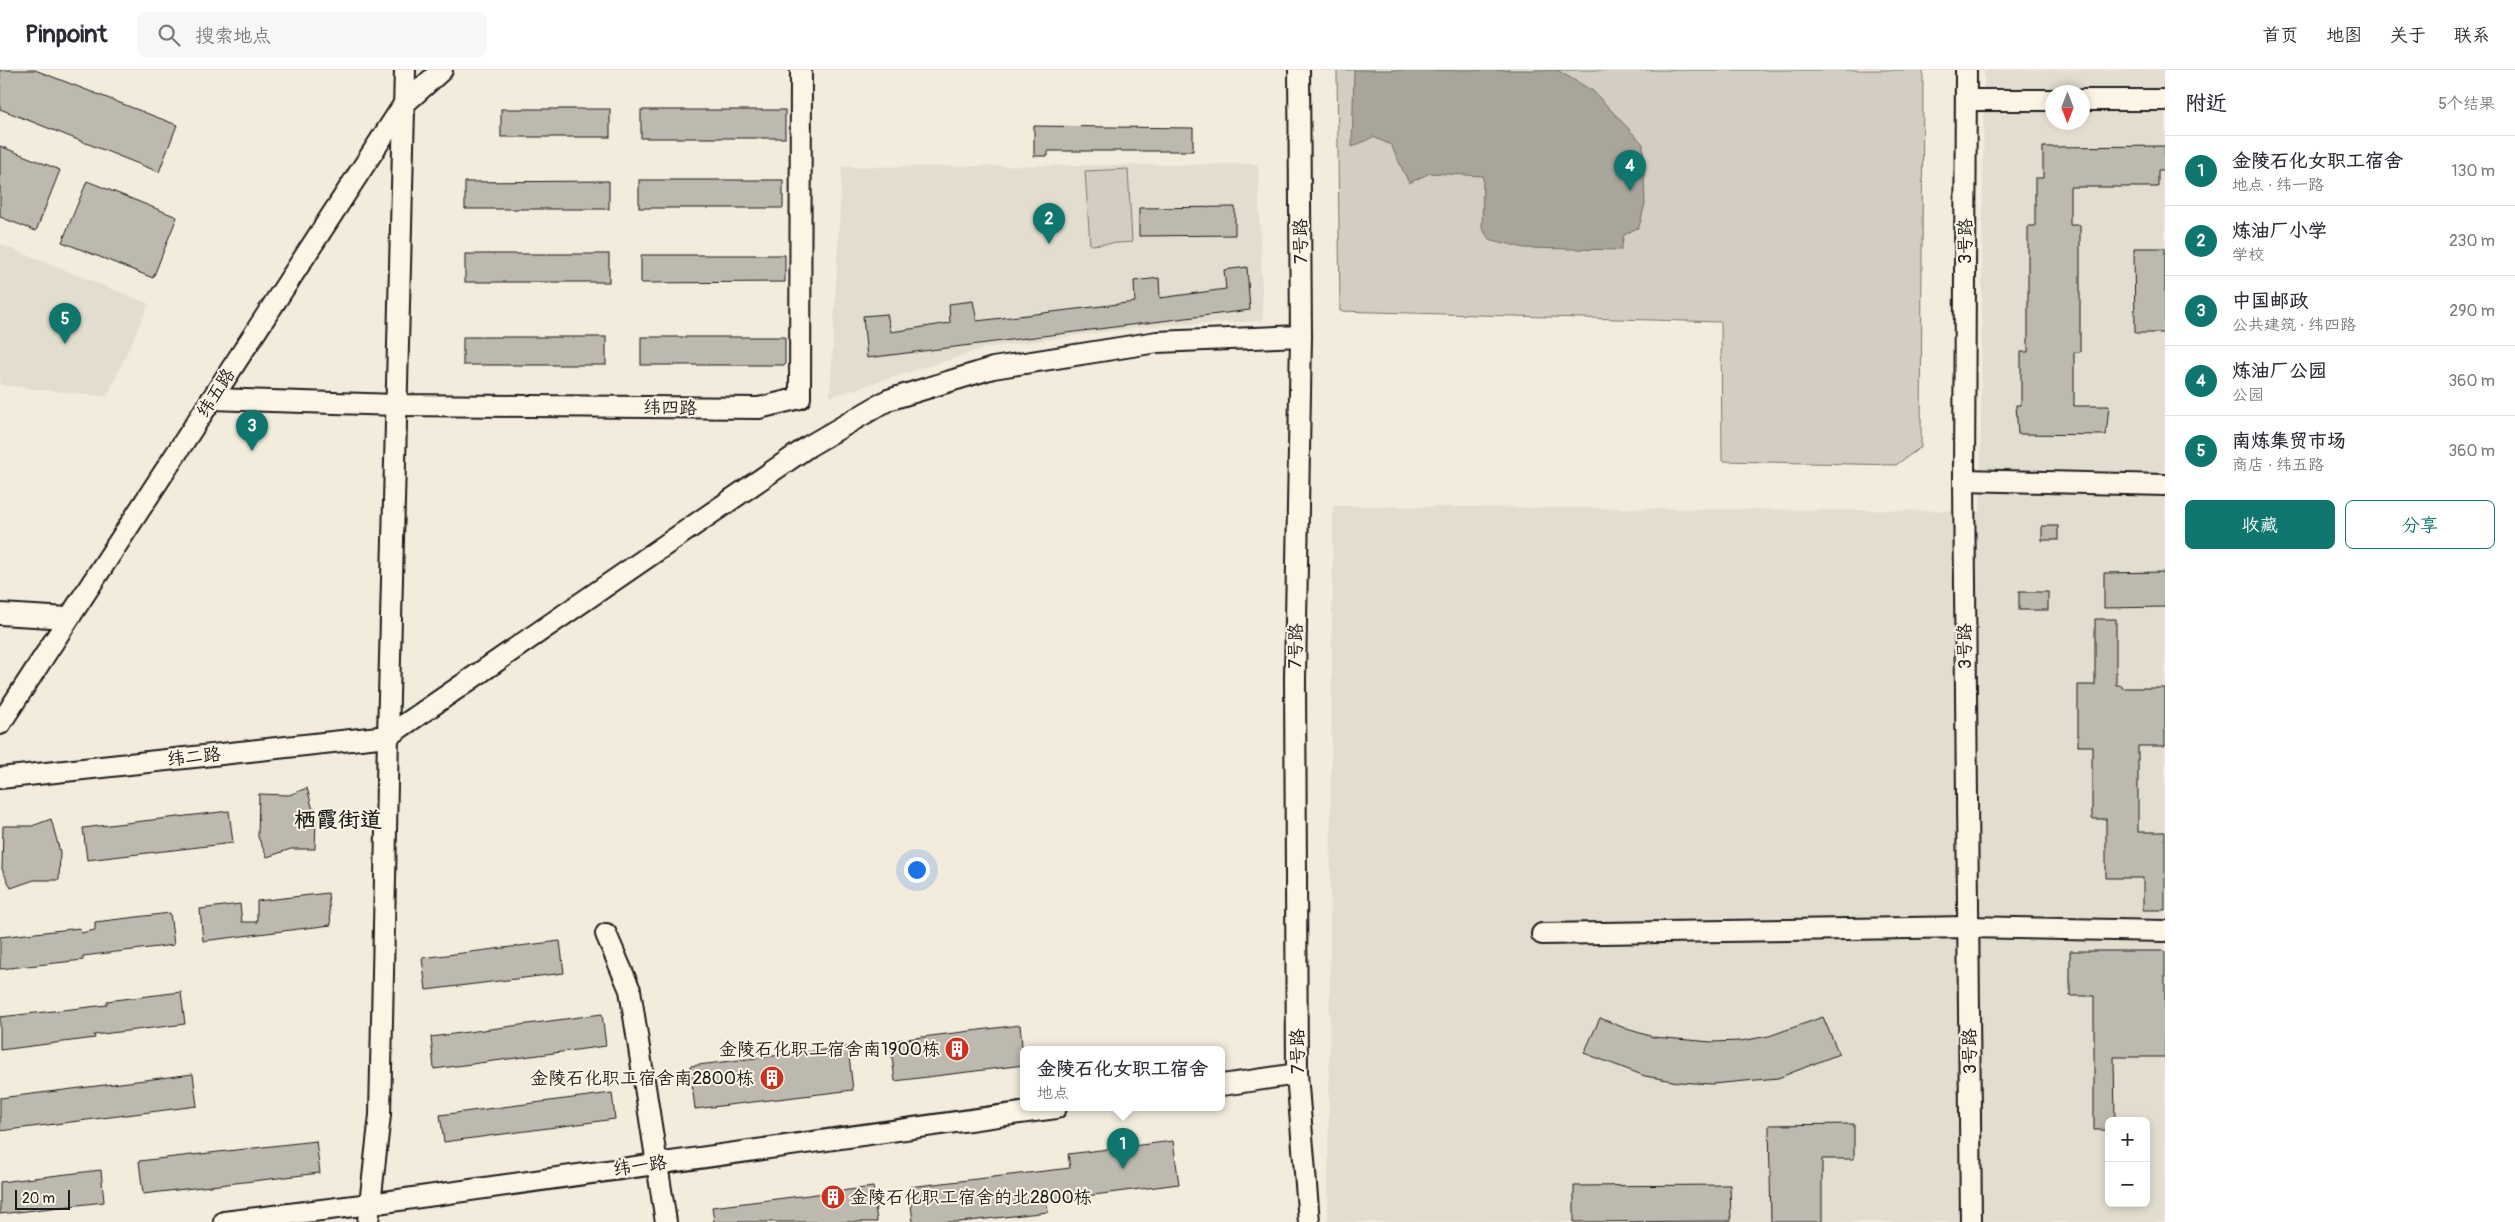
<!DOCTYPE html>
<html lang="zh">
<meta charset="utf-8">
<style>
body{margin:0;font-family:Pangolin,"LXGW WenKai TC",sans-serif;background:#f7f7f7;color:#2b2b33}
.controls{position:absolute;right:15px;bottom:15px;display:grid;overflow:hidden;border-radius:8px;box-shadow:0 2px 8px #0003}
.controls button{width:45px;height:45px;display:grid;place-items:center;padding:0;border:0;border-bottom:1px solid #e1e1e2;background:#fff;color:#2b2b33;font:25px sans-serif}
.compass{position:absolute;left:2045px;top:15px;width:45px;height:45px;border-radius:50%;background:#fff;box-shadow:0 2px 8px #0003;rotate:180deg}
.scale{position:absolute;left:15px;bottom:12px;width:55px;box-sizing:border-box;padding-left:5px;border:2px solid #1c1c1c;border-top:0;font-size:14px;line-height:18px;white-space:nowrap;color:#1c1c1c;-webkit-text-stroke:4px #fcf5e5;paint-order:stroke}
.you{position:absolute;left:916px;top:799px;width:18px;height:18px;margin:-12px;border:4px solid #fff;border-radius:50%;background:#1a73e8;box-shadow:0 0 0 8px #1a73e833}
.badge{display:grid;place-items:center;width:32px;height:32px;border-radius:50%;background:#0f766e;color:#fff;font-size:16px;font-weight:700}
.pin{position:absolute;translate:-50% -41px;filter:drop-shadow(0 1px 2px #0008)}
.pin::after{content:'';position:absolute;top:26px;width:18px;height:15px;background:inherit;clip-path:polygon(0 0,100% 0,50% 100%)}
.popup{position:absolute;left:1020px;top:976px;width:205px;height:65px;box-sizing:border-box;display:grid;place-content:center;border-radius:8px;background:#fff;filter:drop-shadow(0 1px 4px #0005);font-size:16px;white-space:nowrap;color:#7c7c81}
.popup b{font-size:19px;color:#2b2b33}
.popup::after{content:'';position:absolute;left:50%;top:100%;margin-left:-10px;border:10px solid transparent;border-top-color:#fff}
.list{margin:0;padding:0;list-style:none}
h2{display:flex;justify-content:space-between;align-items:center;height:65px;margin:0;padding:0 20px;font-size:21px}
h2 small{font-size:16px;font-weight:400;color:#7c7c81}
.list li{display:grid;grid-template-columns:32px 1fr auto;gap:15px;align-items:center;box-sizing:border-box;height:70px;padding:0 20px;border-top:1px solid #e1e1e2}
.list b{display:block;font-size:19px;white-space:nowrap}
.list p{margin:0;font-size:16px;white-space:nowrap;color:#7c7c81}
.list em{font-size:16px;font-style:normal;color:#7c7c81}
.actions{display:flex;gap:10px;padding:15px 20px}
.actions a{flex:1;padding:11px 0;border:1px solid #0f766e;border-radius:8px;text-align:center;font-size:18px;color:#0f766e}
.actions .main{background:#0f766e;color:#fff}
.icon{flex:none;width:28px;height:28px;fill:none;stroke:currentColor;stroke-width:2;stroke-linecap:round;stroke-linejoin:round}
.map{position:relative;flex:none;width:2165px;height:1152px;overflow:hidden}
header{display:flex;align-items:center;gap:30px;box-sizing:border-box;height:70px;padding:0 25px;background:#fff;border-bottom:1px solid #e1e1e2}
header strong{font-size:24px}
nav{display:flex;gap:28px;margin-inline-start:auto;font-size:18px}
.search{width:350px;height:45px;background:#f7f7f7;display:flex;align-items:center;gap:12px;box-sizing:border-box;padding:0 18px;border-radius:8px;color:#7c7c81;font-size:19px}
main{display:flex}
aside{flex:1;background:#fff}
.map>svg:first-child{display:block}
</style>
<header>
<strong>Pinpoint</strong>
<div class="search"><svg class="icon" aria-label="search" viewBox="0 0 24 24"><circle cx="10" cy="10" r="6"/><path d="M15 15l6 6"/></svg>搜索地点</div>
<nav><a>首页</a><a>地图</a><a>关于</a><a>联系</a></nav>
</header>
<main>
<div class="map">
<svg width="2165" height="1152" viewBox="0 0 2165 1152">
<rect width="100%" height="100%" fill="#f3ecdd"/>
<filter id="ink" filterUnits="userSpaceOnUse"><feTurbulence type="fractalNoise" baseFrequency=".02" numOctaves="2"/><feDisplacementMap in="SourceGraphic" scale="10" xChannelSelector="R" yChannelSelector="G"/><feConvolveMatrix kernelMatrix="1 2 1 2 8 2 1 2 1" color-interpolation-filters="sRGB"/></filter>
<g filter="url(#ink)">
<!-- built -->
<g fill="#e3ddcf" fill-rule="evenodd">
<path d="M 1984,0 L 2165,0 L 2165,1152 L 1328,1152 L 1333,436 L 1980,441 ZM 2052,22 L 2082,22 L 2082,52 L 2052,52 ZM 2109,1051 L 2146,1051 L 2146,1133 L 2109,1133 Z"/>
<polygon points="1258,94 1263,251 1149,256 986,278 830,327 842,97"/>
<polygon points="0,174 149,234 107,327 0,315"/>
</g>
<!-- green -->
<g fill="#d3cec1" stroke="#78756e">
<polygon points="1337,0 1923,0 1921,377 1896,395 1722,391 1721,252 1340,241"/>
<polygon points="1128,99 1132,172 1090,175 1085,101"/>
</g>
<!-- water -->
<polygon fill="#aaa59b" stroke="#716e68" points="1354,0 1557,0 1593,21 1643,74 1645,134 1639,157 1624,165 1621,180 1524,178 1489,169 1482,158 1483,106 1430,103 1409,113 1391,75 1373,67 1352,77"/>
<!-- building -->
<g fill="#beb9ae" stroke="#1c1c1c">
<polygon points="0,0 35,0 177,55 159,102 0,39"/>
<rect x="501" y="39" width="109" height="28"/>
<rect x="641" y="40" width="144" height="28"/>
<polygon points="1034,56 1193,58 1193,81 1048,81 1048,86 1034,86"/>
<polygon points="0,76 60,100 36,161 0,147"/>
<polygon points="2165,76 2165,100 2158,100 2158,117 2070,117 2070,155 2080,155 2080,282 2074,282 2074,336 2109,336 2106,365 2018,364 2016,335 2021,335 2021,282 2028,282 2028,156 2035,156 2035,108 2043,108 2043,77"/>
<rect x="639" y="110" width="144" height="28"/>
<polygon points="87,111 177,147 153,208 62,172"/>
<polygon points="609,111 609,139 465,139 465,112"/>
<polygon points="1235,137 1235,165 1139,166 1139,138"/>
<polygon points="2134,178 2165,178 2165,263 2135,263"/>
<rect x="465" y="184" width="144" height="28"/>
<polygon points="641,185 785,185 785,212 641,213"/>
<polygon points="1247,197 1250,240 867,288 863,246 887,244 891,262 950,253 949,234 973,231 977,251 1135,232 1134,211 1159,208 1160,228 1226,219 1224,200"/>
<rect x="463" y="267" width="143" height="28"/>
<rect x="641" y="267" width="144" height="28"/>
<rect x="2042" y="456" width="16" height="14"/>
<polygon points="2165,502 2165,537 2104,538 2104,503"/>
<rect x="2019" y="522" width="29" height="18"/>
<polygon points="2095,549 2116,549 2116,615 2122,615 2122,618 2165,618 2165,676 2138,676 2138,762 2165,762 2165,840 2143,840 2143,808 2106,808 2106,749 2092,749 2092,676 2078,676 2078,615 2095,615"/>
<polygon points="307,718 316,751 315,779 291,779 267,787 258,767 259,724 289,725"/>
<polygon points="229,741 233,773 87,790 83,758"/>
<polygon points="51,749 60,782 59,810 34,810 11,818 2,799 3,756 32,756"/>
<polygon points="328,823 331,855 203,871 200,839 240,834 242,852 257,852 257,831"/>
<polygon points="170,843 174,875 83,886 83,890 0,899 0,867 80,858 81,863 95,860 95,852"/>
<polygon points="560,871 564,903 426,920 422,888"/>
<polygon points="2070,881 2165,881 2165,987 2114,987 2115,1051 2109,1051 2109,1060 2094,1060 2094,926 2070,926"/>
<polygon points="181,922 185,954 94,965 95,968 0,980 0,947 107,935 107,931"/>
<polygon points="602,944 606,976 434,999 431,967"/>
<polygon points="1823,947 1839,984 1778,1008 1712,1014 1678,1012 1645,1006 1584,983 1600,948 1627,959 1653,967 1712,972 1741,971 1769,966"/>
<polygon points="1020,955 1024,995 895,1011 890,971"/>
<polygon points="848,977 853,1020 695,1039 690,996"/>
<polygon points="193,1004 197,1036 0,1061 0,1028"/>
<polygon points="612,1023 615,1049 444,1072 440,1045"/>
<polygon points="1854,1054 1854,1089 1822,1089 1822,1152 1771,1152 1769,1055"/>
<polygon points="316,1071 320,1103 143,1124 139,1091"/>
<polygon points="1173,1071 1179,1114 1047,1131 1048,1142 960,1152 913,1152 909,1117 1070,1098 1068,1084"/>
<polygon points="101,1100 104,1132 0,1144 0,1112"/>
<polygon points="1730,1115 1731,1151 1574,1152 1574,1116"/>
<polygon points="873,1117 877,1152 714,1152 712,1137"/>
</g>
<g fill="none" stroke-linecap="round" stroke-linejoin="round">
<defs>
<g id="minor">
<polyline points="405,0 388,666 809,376 888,330 993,298 1157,272 1301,266"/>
<polyline points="1299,0 1301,266 1295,608 1297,1004 1309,1152"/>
<polyline points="1966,0 1964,410 1971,1152"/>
<polyline points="1966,30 2052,30"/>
<polyline points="2082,30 2165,30"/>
<polyline points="212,329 397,335 759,338 800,328 801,0"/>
<polyline points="1964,410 2165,415"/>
<polyline points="0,544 68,548"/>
<polyline points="0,654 404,34 442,0"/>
<polyline points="0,708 388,666 380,1045 368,1152"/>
<polyline points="606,864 630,920 666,1152"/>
<polyline points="1542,864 1968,857 2165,861"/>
<polyline points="1222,1015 1297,1004"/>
<polyline points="224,1152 370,1134 1056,1038"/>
</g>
</defs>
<!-- minor casing -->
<use href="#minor" stroke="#1c1c1c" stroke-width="24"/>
<!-- minor -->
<use href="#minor" stroke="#fcf5e5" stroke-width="20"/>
</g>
</g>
<!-- icons -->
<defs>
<symbol id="building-disc" viewBox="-11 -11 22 22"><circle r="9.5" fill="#c8321e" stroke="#fcf5e5"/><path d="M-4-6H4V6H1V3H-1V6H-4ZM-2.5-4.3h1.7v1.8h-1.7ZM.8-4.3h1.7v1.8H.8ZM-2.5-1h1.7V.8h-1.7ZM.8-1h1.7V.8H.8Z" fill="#fff"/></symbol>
</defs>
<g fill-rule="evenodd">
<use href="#building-disc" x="943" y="965" width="28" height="28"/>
<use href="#building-disc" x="758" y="994" width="28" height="28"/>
<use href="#building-disc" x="819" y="1113" width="28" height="28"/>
</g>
<g text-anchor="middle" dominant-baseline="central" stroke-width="4" stroke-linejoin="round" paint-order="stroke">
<!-- street labels -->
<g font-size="18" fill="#1c1c1c" stroke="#fcf5e5">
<text transform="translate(1301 171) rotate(-91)">7号路</text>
<text transform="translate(1965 171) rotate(-90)">3号路</text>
<text transform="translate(216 323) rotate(-57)">纬五路</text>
<text transform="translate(670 338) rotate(1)">纬四路</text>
<text transform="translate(1296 576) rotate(-89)">7号路</text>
<text transform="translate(1965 576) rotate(-91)">3号路</text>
<text transform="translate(194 687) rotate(-6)">纬二路</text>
<text transform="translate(1298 981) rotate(-91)">7号路</text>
<text transform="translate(1970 981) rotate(-91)">3号路</text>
<text transform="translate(640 1096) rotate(-8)">纬一路</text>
</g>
<!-- poi labels -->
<g font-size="18" fill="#1c1c1c" stroke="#fcf5e5" text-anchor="end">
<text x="940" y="979">金陵石化职工宿舍南1900栋</text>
<text x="754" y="1008">金陵石化职工宿舍南2800栋</text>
<text x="850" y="1127" text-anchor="start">金陵石化职工宿舍的北2800栋</text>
</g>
<!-- district labels -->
<g font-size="22" font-weight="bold" fill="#1c1c1c" stroke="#fcf5e5">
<text x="338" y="750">栖霞街道</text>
</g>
</g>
</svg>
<div class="controls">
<button>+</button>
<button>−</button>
</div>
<svg class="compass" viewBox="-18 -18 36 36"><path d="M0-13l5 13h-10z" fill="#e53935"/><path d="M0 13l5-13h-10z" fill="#7c7c81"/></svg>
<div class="scale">20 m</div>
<div class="you"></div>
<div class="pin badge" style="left:1123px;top:1099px">1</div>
<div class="popup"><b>金陵石化女职工宿舍</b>地点</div>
<div class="pin badge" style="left:1049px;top:174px">2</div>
<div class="pin badge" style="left:252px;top:381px">3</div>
<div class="pin badge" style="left:1630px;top:121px">4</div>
<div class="pin badge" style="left:65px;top:274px">5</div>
</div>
<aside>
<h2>附近<small>5个结果</small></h2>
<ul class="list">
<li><span class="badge">1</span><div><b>金陵石化女职工宿舍</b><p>地点 · 纬一路</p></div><em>130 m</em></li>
<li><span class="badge">2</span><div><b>炼油厂小学</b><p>学校</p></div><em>230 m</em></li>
<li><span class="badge">3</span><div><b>中国邮政</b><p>公共建筑 · 纬四路</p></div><em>290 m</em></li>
<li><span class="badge">4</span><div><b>炼油厂公园</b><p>公园</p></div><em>360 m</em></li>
<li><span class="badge">5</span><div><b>南炼集贸市场</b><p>商店 · 纬五路</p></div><em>360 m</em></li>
</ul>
<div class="actions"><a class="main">收藏</a><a>分享</a></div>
</aside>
</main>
